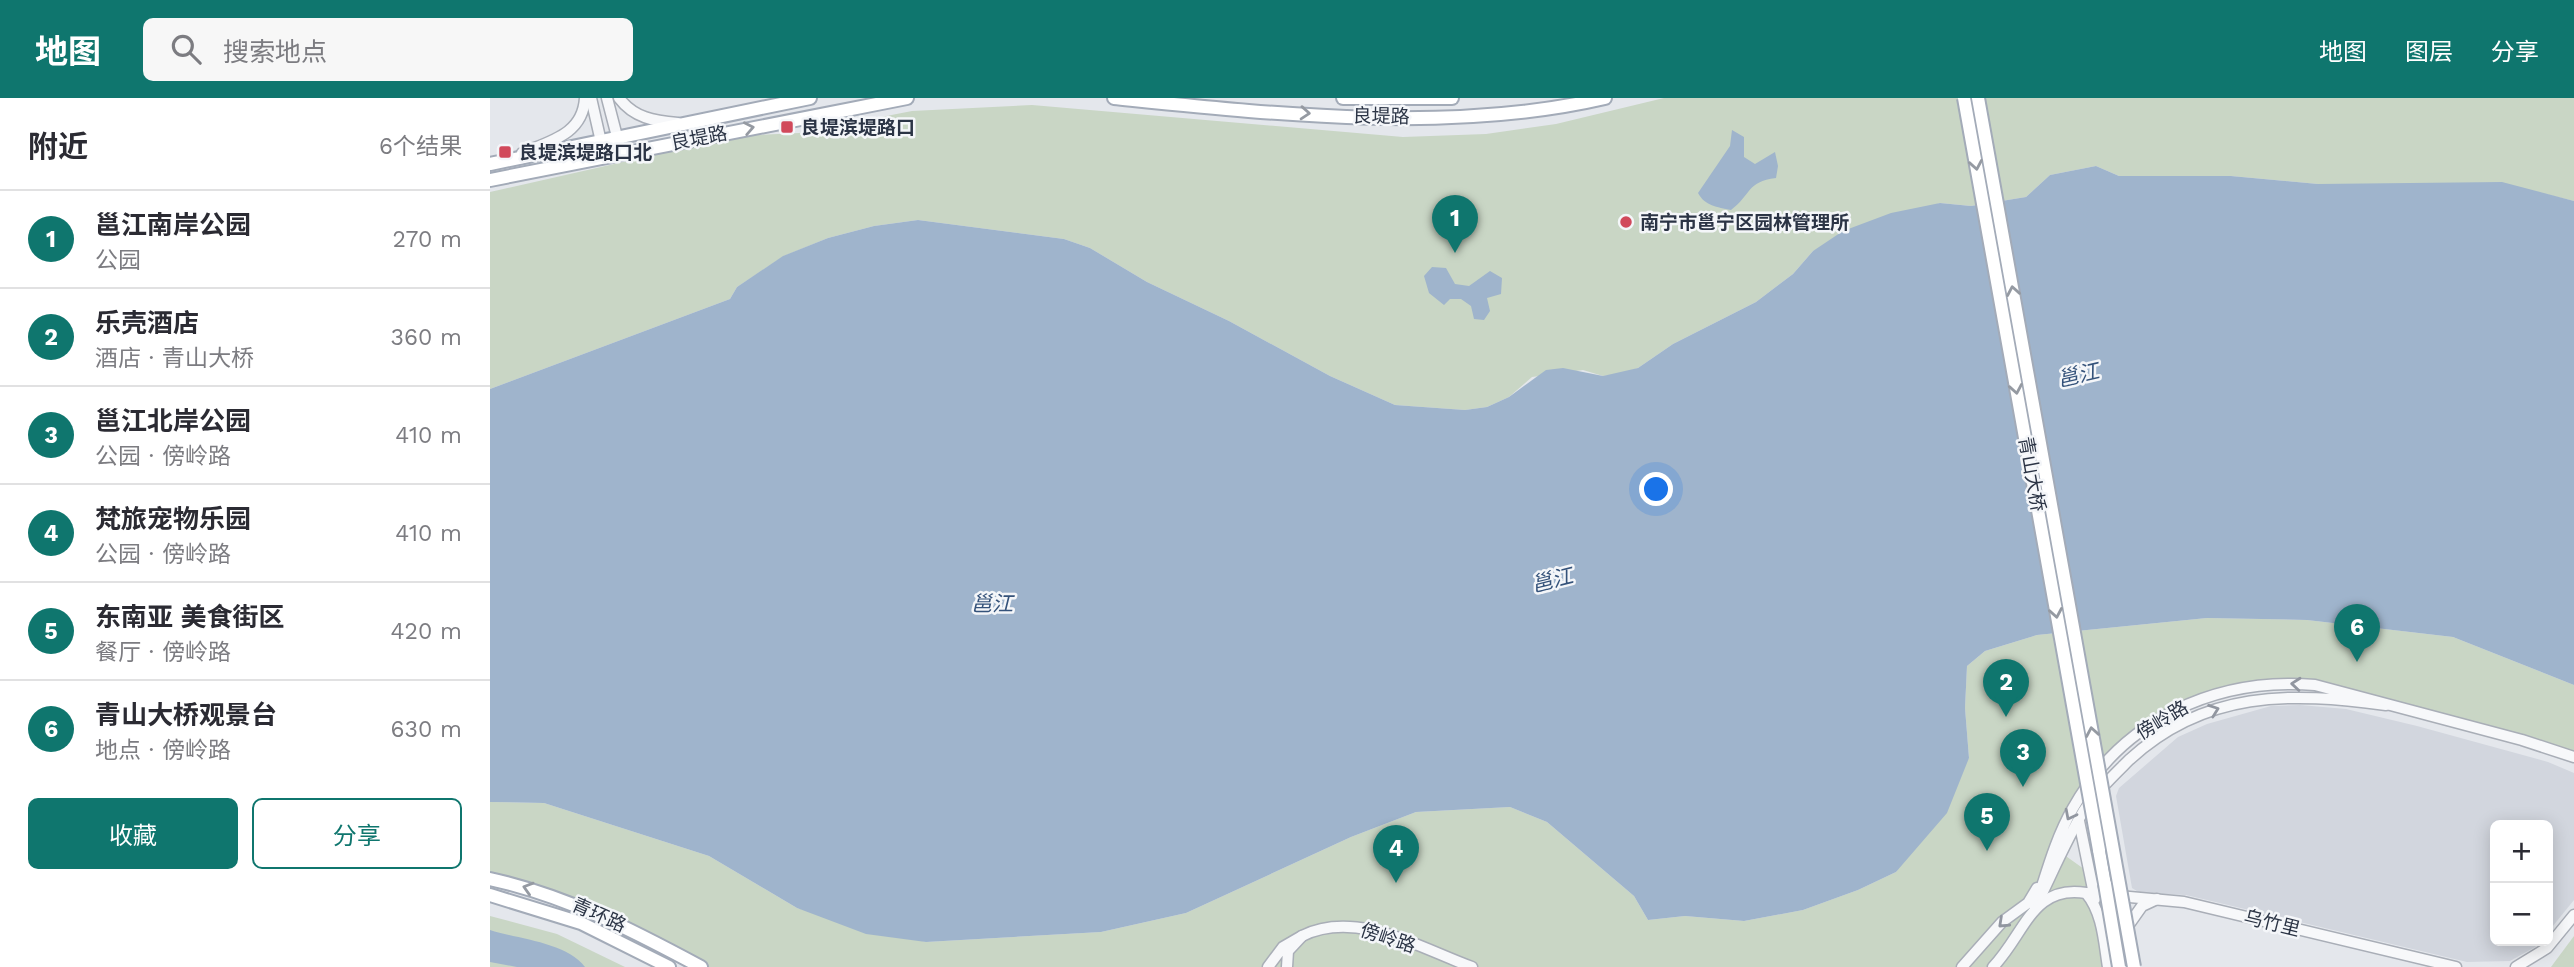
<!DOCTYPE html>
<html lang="zh">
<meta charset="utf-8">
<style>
body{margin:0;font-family:"Work Sans","Noto Sans SC",sans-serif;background:#f7f7f7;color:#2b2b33}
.controls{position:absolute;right:21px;bottom:21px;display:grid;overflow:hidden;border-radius:10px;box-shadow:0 4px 18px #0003}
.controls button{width:63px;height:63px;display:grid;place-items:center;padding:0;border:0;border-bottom:2px solid #e1e1e2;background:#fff;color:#2b2b33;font:35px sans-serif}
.you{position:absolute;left:1167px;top:392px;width:24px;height:24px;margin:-18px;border:5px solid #fff;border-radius:50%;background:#1a73e8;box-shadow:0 0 0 10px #1a73e833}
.badge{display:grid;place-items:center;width:46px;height:46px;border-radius:50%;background:#0f766e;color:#fff;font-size:23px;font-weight:700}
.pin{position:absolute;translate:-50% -58px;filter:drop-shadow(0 2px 4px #0008)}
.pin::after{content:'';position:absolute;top:37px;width:24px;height:21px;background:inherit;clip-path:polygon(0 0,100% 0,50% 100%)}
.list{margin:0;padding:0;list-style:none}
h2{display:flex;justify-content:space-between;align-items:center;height:91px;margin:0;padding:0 28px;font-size:30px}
h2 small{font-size:23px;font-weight:400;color:#7c7c81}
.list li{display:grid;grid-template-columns:46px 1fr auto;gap:21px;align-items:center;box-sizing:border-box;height:98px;padding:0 28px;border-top:2px solid #e1e1e2}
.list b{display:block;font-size:26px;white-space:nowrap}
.list p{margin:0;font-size:23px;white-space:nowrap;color:#7c7c81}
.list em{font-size:23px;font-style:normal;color:#7c7c81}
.actions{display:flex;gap:14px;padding:21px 28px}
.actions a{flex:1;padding:16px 0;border:2px solid #0f766e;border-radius:10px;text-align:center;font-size:24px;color:#0f766e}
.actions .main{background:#0f766e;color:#fff}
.icon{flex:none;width:38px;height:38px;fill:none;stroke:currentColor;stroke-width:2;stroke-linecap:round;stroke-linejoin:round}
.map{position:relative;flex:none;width:2084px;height:869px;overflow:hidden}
header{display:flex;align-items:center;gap:42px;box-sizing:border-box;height:98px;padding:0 35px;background:#0f766e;color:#fff}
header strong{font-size:33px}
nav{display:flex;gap:38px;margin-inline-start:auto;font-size:24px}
.search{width:490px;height:63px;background:#f7f7f7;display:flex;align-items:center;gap:18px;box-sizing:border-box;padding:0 24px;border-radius:10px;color:#7c7c81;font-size:26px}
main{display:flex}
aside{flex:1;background:#fff}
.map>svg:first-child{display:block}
</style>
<header>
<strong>地图</strong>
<div class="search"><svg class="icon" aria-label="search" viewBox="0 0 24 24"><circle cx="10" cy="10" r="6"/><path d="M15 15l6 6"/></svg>搜索地点</div>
<nav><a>地图</a><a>图层</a><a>分享</a></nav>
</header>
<main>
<aside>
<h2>附近<small>6个结果</small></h2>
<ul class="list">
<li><span class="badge">1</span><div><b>邕江南岸公园</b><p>公园</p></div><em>270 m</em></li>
<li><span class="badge">2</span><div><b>乐壳酒店</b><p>酒店 · 青山大桥</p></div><em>360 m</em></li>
<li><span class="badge">3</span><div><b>邕江北岸公园</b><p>公园 · 傍岭路</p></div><em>410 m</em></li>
<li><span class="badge">4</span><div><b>梵旅宠物乐园</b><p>公园 · 傍岭路</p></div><em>410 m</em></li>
<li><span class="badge">5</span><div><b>东南亚 美食街区</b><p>餐厅 · 傍岭路</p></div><em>420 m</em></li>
<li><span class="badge">6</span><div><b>青山大桥观景台</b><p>地点 · 傍岭路</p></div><em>630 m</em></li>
</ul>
<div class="actions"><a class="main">收藏</a><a>分享</a></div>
</aside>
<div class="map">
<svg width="2084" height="869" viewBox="0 0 2084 869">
<rect width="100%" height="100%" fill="#e4e7ec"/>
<!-- built -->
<polygon fill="#d2d6de" points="1810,607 1856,611 1927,628 2058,664 2084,675 2084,802 2058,834 2058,727 2005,727 2005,843 2050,843 2045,849 2020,863 1977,864 1696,797 1650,795 1642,790 1626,698 1629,690 1688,639 1717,626 1781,608"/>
<!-- green -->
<g fill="#c9d6c5">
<polygon points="1174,0 2084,0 2084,103 2055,96 1828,86 1741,78 1629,78 1606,68 1560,77 1536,99 1481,108 1450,105 1323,153 1303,176 1266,204 1183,246 1148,270 1129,277 1113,278 1093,272 1042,279 1019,299 997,309 975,312 905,307 840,278 739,223 657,184 600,150 574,141 428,122 384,128 338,140 294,158 247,189 240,201 0,291 0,94 248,38 309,35 422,13 542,7 913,39 996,36 1066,26"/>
<polygon points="1717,520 1817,522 1963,539 2084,587 2084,659 1825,587 1759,587 1657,627 1584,708 1566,751 1615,786 1621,869 211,869 121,820 0,781 0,704 54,705 219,758 307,810 436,844 611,834 696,815 861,739 926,714 1020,709 1057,724 1144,798 1158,822 1195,818 1254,823 1313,812 1368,792 1406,774 1479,660 1475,610 1477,568 1495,553 1547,537"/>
<polygon points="0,818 67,836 135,869 0,869"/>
<polygon points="2084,838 2084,869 2061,869"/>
</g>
<!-- water -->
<g fill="#9fb4cc">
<path d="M 1242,32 L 1254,39 L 1254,59 L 1265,66 L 1285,54 L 1288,68 L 1286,80 C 1256,84 1262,96 1241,112 C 1227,109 1215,108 1208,95 L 1240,48 Z"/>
<polygon points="1606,68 1629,78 1741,78 1828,86 2012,84 2084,103 2084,587 1963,539 1817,522 1717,520 1547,537 1495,553 1477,568 1475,610 1479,660 1457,715 1406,774 1368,792 1313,812 1254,823 1195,818 1158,822 1144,798 1057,724 1020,709 926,714 861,739 696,815 611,834 436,844 376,836 307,810 219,758 54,705 0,704 0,291 240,201 247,189 293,158 338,140 384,128 428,122 574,141 600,150 657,184 739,223 840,278 905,307 975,312 997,309 1019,299 1056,272 1073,270 1113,278 1148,270 1183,246 1266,204 1303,176 1323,153 1353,133 1401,115 1450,105 1481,108 1536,99 1560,77"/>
<polygon points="942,169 956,170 965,186 979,188 1000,173 1012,180 1011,196 997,200 1000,213 994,222 984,221 981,208 971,201 960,201 954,207 939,195 934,178"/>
<path d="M 0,832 C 27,841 76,844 95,869 L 27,869 L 0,864 Z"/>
</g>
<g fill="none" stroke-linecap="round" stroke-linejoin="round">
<defs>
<g id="minor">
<polyline points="101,0 114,57"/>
<polyline points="117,0 131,54"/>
<path d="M 129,0 C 144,20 164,23 188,25"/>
<path d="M 32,55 C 61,43 93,36 95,0"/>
<path d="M 1896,607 C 1800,594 1715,592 1639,662 C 1623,678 1605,695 1593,714 C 1575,744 1561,778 1545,810 C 1556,777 1565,741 1583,710 C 1633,621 1726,579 1825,587 L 2032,642 L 2084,659"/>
<polyline points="1589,723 1605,801"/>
<polyline points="1596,795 1694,804 1966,869"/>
<polyline points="1640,825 1652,808 1667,801"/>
<path d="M 812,838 C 866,811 930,850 982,869"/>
<polyline points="778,869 793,849 812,838 798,853 797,869"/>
<polyline points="1472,869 1512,824 1538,805 1547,790"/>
<path d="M 1503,869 C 1535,836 1542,786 1596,795 C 1613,815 1614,845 1618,869"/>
<polyline points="2026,869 2057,850 2084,817"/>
</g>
<g id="major">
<path d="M 624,0 C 782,16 960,36 1115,0"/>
<polyline points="853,0 962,0"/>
<polyline points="0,66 320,0"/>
<polyline points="0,82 417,0"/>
<polyline points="1609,752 1615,786"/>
<path d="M 0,781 C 77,798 142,832 211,869"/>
<polyline points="0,797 91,825 179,869"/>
</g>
</defs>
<!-- minor casing -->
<use href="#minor" stroke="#a9aeb7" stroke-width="13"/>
<!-- major casing -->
<use href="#major" stroke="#a3abb8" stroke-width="16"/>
<!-- minor -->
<use href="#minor" stroke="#f7f8fa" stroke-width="10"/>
<!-- major -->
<use href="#major" stroke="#fff" stroke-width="12"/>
<defs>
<g id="major-bridge">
<polyline points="1474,0 1609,752"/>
<polyline points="1488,0 1644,869"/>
<polyline points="1615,786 1629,869"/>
</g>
</defs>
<!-- major-bridge casing -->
<use href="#major-bridge" stroke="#a3abb8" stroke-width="16" stroke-linecap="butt"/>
<!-- major-bridge -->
<use href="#major-bridge" stroke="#fff" stroke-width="12"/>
</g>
<!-- one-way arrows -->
<defs><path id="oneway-chevron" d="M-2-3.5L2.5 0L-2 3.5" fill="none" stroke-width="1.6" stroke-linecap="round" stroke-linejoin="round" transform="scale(1.75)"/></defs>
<g stroke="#959aa2">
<use href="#oneway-chevron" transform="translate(815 15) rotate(4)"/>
<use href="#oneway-chevron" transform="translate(259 30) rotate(-11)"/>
<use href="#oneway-chevron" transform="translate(1486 67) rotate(80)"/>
<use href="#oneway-chevron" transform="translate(1523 193) rotate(-100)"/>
<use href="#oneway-chevron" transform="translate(1526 291) rotate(80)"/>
<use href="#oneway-chevron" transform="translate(1566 515) rotate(80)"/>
<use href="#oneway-chevron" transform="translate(1602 634) rotate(-100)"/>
<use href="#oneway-chevron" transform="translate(38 790) rotate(-163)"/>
</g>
<g stroke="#9196a0">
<use href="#oneway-chevron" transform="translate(1806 586) rotate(-175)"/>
<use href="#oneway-chevron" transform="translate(1724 612) rotate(-20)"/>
<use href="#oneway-chevron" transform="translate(1580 717) rotate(117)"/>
<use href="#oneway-chevron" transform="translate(1513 825) rotate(137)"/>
</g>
<!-- markers -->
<g fill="#d1495b" stroke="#f4f6f9" stroke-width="2.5">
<rect x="290" y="22" width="14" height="14" rx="3.5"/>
<rect x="8" y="47" width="14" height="14" rx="3.5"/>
<circle cx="1136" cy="124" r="7"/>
</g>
<g text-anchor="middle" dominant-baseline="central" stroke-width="5" stroke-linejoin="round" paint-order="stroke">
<!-- street labels -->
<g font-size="19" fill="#2b3445" stroke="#f4f6f9">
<text transform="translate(891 18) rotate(1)">良堤路</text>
<text transform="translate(209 40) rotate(-11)">良堤路</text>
<text transform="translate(1542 376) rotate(80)">青山大桥</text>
<text transform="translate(1672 622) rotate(-31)">傍岭路</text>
<text transform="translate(109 817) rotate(24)">青环路</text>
<text transform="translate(1782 825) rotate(14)">乌竹里</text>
<text transform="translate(898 840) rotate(18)">傍岭路</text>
</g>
<!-- poi labels -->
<g font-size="19" font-weight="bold" fill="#2b3445" stroke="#f4f6f9" text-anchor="start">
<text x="311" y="29">良堤滨堤路口</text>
<text x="29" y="54">良堤滨堤路口北</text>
<text x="1150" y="124">南宁市邕宁区园林管理所</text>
</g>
<!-- water labels -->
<g font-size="21" font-style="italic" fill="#34527a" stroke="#f4f6f9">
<text transform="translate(1588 277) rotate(-13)">邕江</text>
<text transform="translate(1062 482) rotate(-14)">邕江</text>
<text x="502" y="505">邕江</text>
</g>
</g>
</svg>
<div class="controls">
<button>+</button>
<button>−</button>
</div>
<div class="you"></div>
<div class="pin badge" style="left:965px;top:155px">1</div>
<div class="pin badge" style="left:1516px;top:619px">2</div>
<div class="pin badge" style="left:1533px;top:689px">3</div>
<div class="pin badge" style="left:906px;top:785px">4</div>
<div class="pin badge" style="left:1497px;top:753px">5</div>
<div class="pin badge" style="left:1867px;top:564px">6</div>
</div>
</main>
